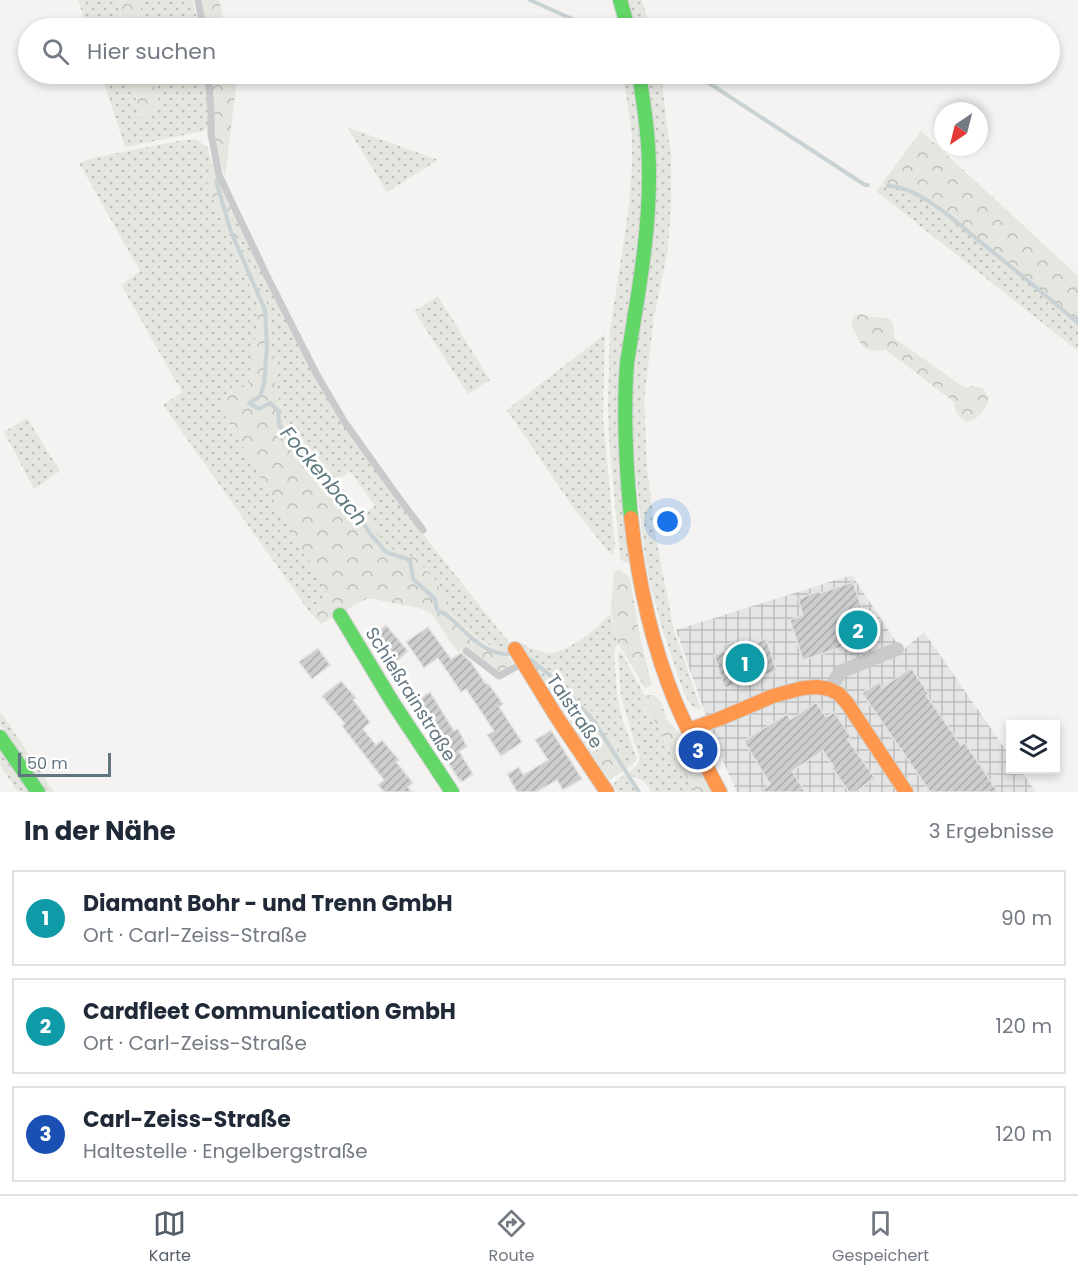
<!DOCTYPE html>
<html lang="de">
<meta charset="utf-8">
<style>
body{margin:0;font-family:Poppins,sans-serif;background:#f2f2f3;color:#1f2937}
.controls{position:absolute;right:18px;bottom:18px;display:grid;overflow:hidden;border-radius:0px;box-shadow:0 3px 9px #0003}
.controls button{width:54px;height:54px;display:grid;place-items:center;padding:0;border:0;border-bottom:2px solid #e0e1e3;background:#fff;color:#1f2937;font:30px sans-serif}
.compass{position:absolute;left:934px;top:102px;width:54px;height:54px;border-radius:50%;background:#fff;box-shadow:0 3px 9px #0003;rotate:215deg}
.scale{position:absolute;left:18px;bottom:15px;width:93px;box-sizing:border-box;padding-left:6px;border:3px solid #627682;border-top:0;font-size:16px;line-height:21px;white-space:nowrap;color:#627682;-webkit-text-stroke:4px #fff;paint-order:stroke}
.you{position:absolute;left:668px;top:522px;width:21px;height:21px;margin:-15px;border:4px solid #fff;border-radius:50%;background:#1a73e8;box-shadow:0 0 0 9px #1a73e833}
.badge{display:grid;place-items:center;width:39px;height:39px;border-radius:50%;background:#545f6a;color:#fff;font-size:20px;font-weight:700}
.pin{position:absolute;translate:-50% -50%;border:3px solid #fff;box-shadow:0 2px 6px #0006}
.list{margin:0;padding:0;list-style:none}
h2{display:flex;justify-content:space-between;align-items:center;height:78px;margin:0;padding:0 24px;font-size:26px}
h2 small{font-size:20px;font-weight:400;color:#747a83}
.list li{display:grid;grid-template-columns:39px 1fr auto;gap:18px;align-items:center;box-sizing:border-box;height:96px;margin:0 12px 12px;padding:0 12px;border:2px solid #e0e1e3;border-radius:0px}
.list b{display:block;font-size:22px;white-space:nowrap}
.list p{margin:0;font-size:20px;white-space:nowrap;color:#747a83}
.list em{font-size:20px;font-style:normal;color:#747a83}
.icon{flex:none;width:33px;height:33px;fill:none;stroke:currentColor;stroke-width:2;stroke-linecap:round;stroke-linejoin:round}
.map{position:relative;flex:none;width:1078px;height:792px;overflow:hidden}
.search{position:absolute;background:#fff;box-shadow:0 3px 9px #0003;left:18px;right:18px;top:18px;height:66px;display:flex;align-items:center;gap:15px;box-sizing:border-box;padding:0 21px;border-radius:33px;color:#747a83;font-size:22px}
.sheet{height:402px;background:#fff}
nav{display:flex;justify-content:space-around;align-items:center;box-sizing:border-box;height:84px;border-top:2px solid #e0e1e3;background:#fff;font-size:16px;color:#747a83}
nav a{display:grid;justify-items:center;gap:3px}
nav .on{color:#545f6a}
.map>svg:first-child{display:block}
</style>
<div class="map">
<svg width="1078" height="792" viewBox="0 0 1078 792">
<defs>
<pattern id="industrial-grid" width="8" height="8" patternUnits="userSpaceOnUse" patternTransform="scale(1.5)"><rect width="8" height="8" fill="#e4e5e4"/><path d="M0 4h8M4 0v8" fill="none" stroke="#bcbebe"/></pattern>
<pattern id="grass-dots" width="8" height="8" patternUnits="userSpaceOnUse" patternTransform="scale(1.5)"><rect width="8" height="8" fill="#e4e6df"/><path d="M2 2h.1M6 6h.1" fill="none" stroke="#bcbfba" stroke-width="1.8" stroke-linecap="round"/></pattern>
<pattern id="forest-crowns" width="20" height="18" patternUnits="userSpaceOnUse" patternTransform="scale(1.5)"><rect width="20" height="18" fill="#e4e6df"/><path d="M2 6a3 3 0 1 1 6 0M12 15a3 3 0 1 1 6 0" fill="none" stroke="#bcbfba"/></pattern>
<pattern id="building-hatch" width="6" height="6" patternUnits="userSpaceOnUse" patternTransform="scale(1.5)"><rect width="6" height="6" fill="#cccdcd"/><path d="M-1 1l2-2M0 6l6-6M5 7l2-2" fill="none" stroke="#a9abac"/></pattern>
</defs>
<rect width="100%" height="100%" fill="#f4f3f1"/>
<!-- industrial -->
<polygon fill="url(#industrial-grid)" points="852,575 902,651 924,632 1010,756 1010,770 1020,770 1036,792 737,792 718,750 676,630"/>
<!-- grass -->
<g fill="url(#grass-dots)">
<polygon points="78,0 118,0 123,28 87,28"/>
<polygon points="139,0 193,0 199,28 144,28"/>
<polygon points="627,0 642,0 650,28 635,28"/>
<polygon points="101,74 131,74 140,118 158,107 152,74 205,74 209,124 204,131 125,147"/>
<polygon points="623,74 631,74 644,164 638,238 630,562 625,563 620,558 609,438 608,405 610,330 624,239 629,204 632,166 632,135"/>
<polygon points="645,74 661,74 671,157 671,202 668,250 654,317 644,400 647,468 656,539 674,630 701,710 692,706 684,694 662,627 650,584 644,548 631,432"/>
<polygon points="347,127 438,160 387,192"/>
<polygon points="196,139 208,148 214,171 204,176 259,308 249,385 227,393 221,409 331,599 309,611 163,405 182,392 121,285 140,271 79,163 93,158 178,141"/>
<polygon points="880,186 893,186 911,193 931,204 1010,267 1078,323 1078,351 876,191"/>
<polygon points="231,205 313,374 341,422 399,504 508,641 511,647 505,652 487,644 472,634 449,612 437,582 415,558 389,548 363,515 375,506 350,471 337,480 315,467 286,425 276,390 267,304 232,224"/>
<polygon points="438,296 490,380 468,394 414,311"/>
<polygon points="605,334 603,417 615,547 612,556 573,507 507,410"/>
<polygon points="27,418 60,471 34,489 4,432"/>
<path d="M 610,614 L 618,643 L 614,651 L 617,694 L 622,719 L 637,758 L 635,762 L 625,770 L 620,762 L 623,754 L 592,712 L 569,692 L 558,674 L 544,683 L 516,641 C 525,645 537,652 547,653 C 569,653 596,629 610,614 Z"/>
<path d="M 621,652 L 645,696 L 644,711 L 661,728 L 668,748 L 695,792 L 651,792 L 645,782 L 628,774 L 640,792 L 618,792 L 613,785 C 621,774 635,772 640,759 L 634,741 L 621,696 L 618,653 Z"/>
<polygon points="0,711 54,792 47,792 0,724"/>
<polygon points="0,747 30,792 18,792 0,765"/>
</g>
<!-- forest -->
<g fill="url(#forest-crowns)">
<polygon points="118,0 139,0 144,28 124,28"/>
<polygon points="199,0 219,0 225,28 206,28"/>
<polygon points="132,74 152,74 158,107 140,118"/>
<polygon points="210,74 236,74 237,79 225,177 215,145"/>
<polygon points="921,131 1078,276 1078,322 1020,272 932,202 912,192 893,185 881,185"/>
<polygon points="214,171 231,205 232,224 267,304 276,390 285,425 315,467 337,481 389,548 415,558 437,582 449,613 472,635 487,645 505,652 515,666 499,675 464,648 458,652 431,613 423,609 368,598 321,624 309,611 331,599 221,409 227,393 249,385 259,307 204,176"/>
<path d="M 862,314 C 878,323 896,307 894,338 L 965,388 L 972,386 L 983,388 L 989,398 C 985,411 979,419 966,422 C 958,415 954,412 954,402 L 886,350 C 860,354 860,342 851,323 L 855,315 Z"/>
<polygon points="620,570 630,578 639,632 652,686 645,688 618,643 611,613 614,572"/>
<polygon points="558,674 569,692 592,712 623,754 620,762 625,770 609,780 544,683"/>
<polygon points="645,695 654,695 661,702 667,720 684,738 711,792 695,792 669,749 661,728 645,711"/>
</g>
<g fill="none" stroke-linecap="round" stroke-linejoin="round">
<!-- stream -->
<g stroke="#c9d2d4" stroke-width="4">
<polyline points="530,0 592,28"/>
<polyline points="695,74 865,185 868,185"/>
<path d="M 216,181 L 231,232 L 265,310 L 267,347 L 264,384 L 260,396 L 249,403 L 259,409 L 270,403 L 278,411 L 279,425 L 297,449 L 325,483 L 340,489 L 347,503 L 360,518 L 372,536 L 386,552 L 410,560 L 413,579 L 435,599 L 437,610 C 441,613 446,614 449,617 C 467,632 483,655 509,654"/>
<path d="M 888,186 C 918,186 956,222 978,240 C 1012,267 1045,295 1078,323"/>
<polyline points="530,659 557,681 593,720 639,792"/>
</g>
</g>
<!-- building -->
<g fill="url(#building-hatch)" stroke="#e3e2e1" stroke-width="1.5">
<polygon points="853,582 864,614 873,611 881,636 843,649 842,647 803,660 790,620 803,615 798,599 819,591 820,593"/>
<polygon points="386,625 408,651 391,666 369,640"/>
<polygon points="428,627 451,659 461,653 471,662 486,684 488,683 503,704 499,707 522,742 501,756 487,735 494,731 466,689 461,692 438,658 424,668 406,642"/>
<polygon points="766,639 777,671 725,688 714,655 725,651 723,646 735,641 737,648"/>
<polygon points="318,648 330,665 312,679 299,662"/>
<polygon points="911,668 929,694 926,695 961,745 965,743 998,792 930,792 862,693 879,682 882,688"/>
<polygon points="341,681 356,698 353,700 370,722 363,729 376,745 382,740 399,760 396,762 413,783 408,787 412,792 384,792 378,785 384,780 342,726 345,724 322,696"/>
<polygon points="430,692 454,731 458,729 467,747 459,751 473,774 462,782 460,779 459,780 427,727 425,729 410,704"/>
<polygon points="816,702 826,717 834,712 851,737 847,739 875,778 855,792 849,792 832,768 834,767 823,751 792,771 805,792 758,792 770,784 744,741 787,714 790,720"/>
<polygon points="551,730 582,779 563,790 557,780 536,792 517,792 507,774 519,767 523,775 548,760 535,740"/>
</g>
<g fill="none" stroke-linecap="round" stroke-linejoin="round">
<defs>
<g id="fast">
<polyline points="620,0 628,28"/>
<path d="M 631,518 C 626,467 623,414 627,363 C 637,299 650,235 649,170 C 649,138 644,106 639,74"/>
<polyline points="340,615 393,703 452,792"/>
<polyline points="0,737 38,792"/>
</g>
<g id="slow">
<path d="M 631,518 C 638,580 651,643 675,701 C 688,732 704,762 720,792"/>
<polyline points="515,649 556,716 607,792"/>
<polyline points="688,730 719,719 773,696 803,688 817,687 829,689 839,694 847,703 906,792"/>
</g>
</defs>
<!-- fast casing -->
<use href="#fast" stroke="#d0d1d1" stroke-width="16"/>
<!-- slow casing -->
<use href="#slow" stroke="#d0d1d1" stroke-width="16"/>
<!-- lane -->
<g stroke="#c9cacb" stroke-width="7">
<polyline points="198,0 203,28"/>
<polyline points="208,74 211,111 211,134 219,175 267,276 316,373 344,421 396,494 423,530"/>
<polyline points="466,651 499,676 516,667 521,662"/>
</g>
<!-- street -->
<polyline stroke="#c9cacb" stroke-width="14" points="830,689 840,672 897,649"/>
<!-- fast -->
<use href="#fast" stroke="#63d668" stroke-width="14"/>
<!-- slow -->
<use href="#slow" stroke="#ff974d" stroke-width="14"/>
</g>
<g text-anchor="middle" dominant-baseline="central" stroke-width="6" stroke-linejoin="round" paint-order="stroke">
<!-- street labels -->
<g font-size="18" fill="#627682" stroke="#fff">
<text transform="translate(411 694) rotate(58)">Schießrainstraße</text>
<text transform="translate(575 711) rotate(56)">Talstraße</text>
</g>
<!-- water labels -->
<g font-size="20" font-style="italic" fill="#5e787f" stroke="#fff">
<text transform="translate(324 476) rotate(50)">Fockenbach</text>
</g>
</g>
</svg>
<div class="controls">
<button><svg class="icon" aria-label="layers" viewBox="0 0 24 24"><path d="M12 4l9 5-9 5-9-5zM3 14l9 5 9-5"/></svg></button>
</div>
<svg class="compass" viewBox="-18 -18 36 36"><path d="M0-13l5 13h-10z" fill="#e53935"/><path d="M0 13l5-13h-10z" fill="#747a83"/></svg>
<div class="scale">50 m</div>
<div class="you"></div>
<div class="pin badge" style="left:745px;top:663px;background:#0f9aa8">1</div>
<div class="pin badge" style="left:858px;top:630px;background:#0f9aa8">2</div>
<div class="pin badge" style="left:698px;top:750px;background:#1a4fb4">3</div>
<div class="search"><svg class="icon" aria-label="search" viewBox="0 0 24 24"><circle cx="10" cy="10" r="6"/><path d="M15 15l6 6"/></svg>Hier suchen</div>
</div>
<section class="sheet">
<h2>In der Nähe<small>3 Ergebnisse</small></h2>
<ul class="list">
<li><span class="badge" style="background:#0f9aa8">1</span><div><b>Diamant Bohr - und Trenn GmbH</b><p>Ort · Carl-Zeiss-Straße</p></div><em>90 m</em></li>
<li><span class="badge" style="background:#0f9aa8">2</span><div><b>Cardfleet Communication GmbH</b><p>Ort · Carl-Zeiss-Straße</p></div><em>120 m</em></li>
<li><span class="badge" style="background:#1a4fb4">3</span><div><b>Carl-Zeiss-Straße</b><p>Haltestelle · Engelbergstraße</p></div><em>120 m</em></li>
</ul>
</section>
<nav>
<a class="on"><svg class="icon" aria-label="map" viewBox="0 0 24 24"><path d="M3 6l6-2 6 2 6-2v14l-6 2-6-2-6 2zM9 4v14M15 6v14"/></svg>Karte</a>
<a><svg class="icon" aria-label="directions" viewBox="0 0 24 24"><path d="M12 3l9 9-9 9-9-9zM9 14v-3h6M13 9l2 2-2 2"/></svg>Route</a>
<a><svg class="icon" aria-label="saved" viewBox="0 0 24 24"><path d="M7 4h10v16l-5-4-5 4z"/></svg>Gespeichert</a>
</nav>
